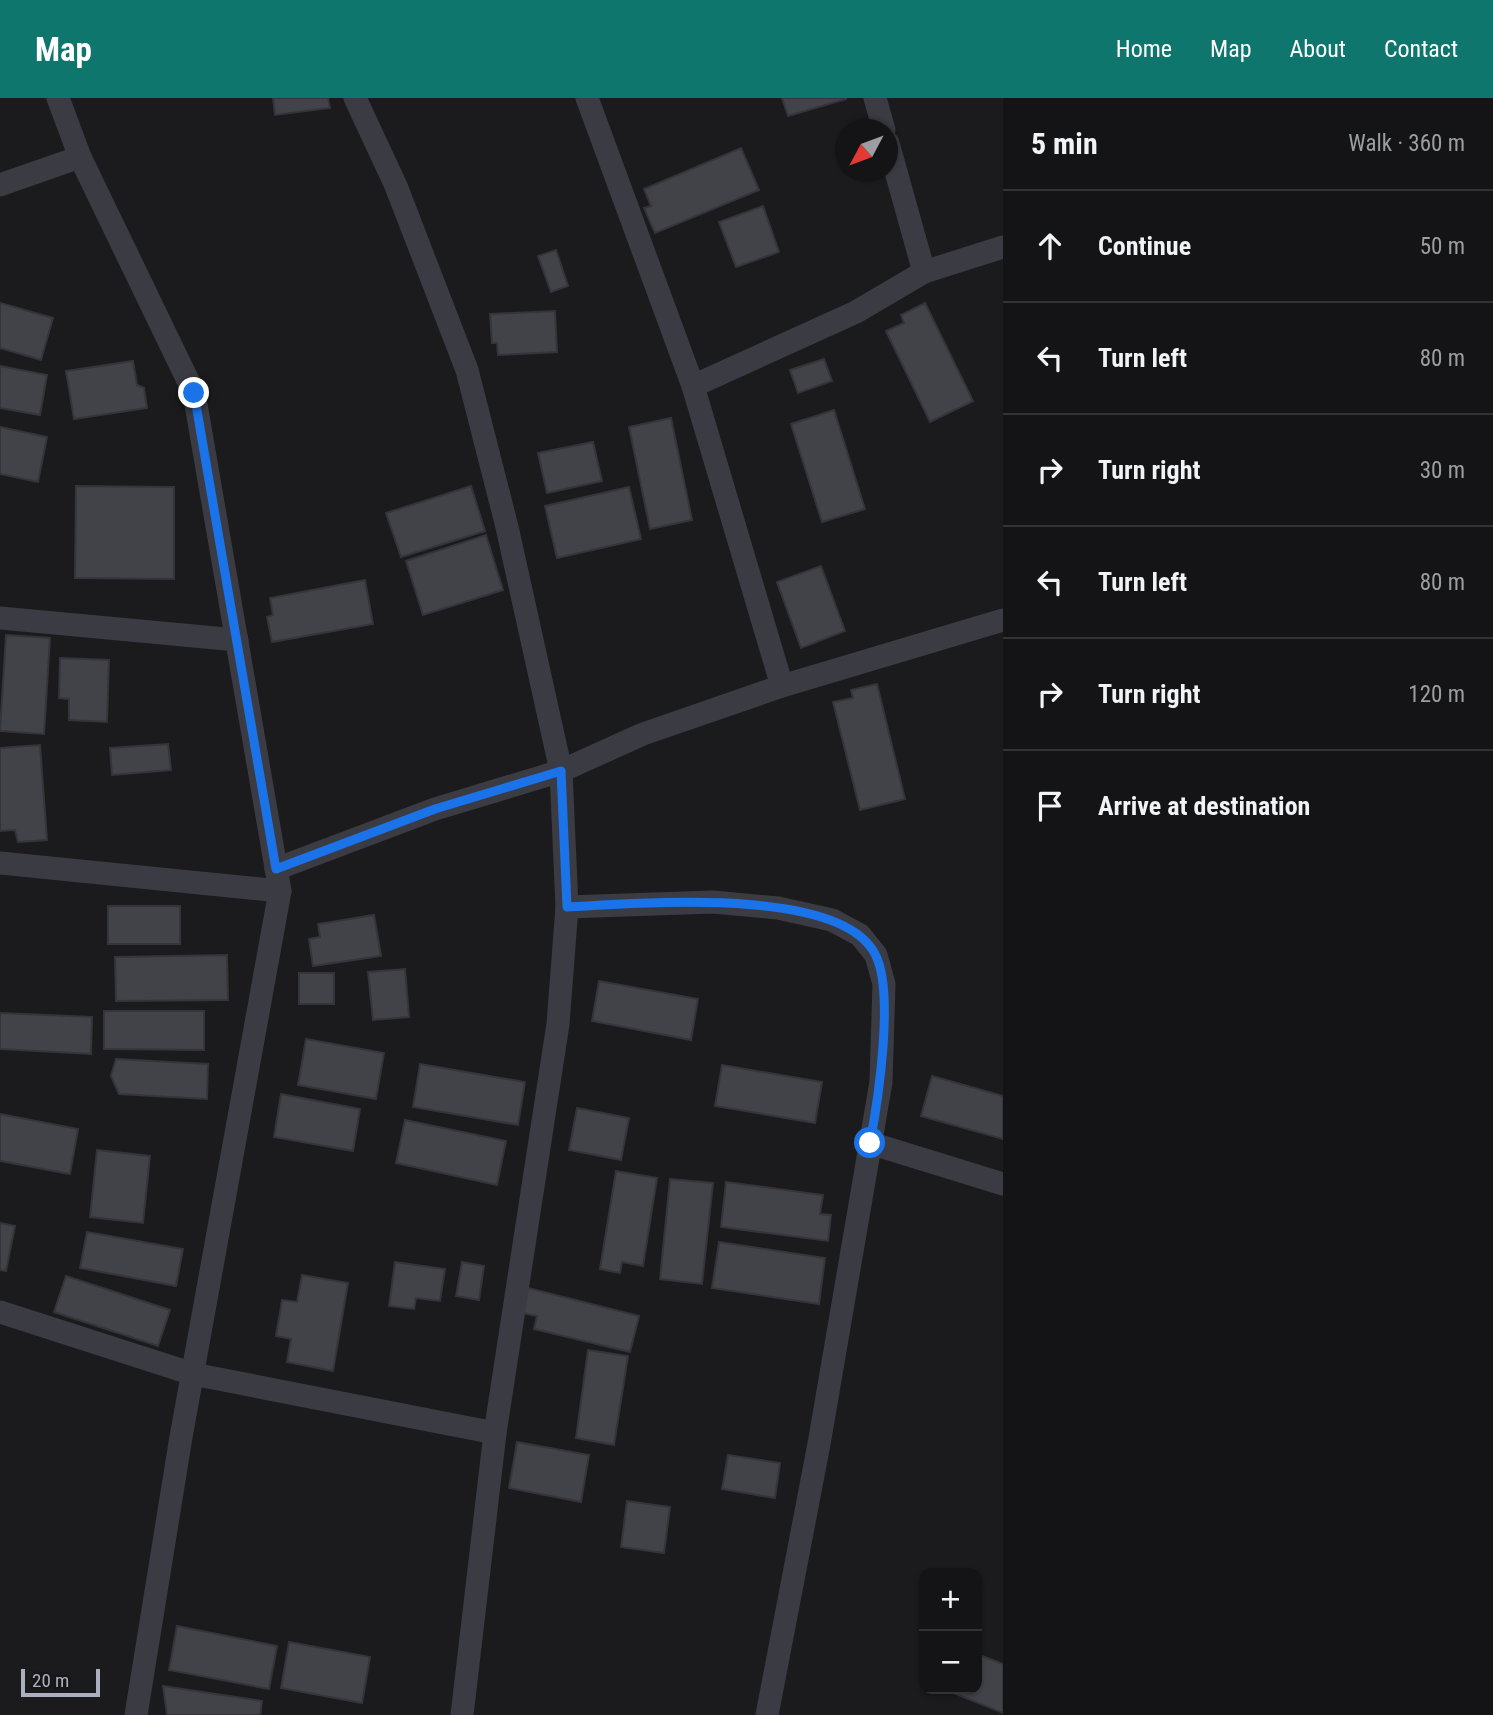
<!DOCTYPE html>
<meta charset="utf-8">
<style>
body{margin:0;font-family:"Roboto Condensed",sans-serif;background:#1d1d1f;color:#f1f3f6}
.controls{position:absolute;right:21px;bottom:21px;display:grid;overflow:hidden;border-radius:14px;box-shadow:0 2px 5px #0004}
.controls button{width:63px;height:63px;display:grid;place-items:center;padding:0;border:0;border-bottom:2px solid #333335;background:#141416;color:#f1f3f6;font:35px sans-serif}
.compass{position:absolute;left:835px;top:21px;width:63px;height:63px;border-radius:50%;background:#141416;box-shadow:0 2px 5px #0004;rotate:229deg}
.scale{position:absolute;left:21px;bottom:18px;width:79px;box-sizing:border-box;padding-left:7px;border:4px solid #acb0be;border-top:0;font-size:19px;line-height:24px;white-space:nowrap;color:#acb0be;-webkit-text-stroke:5px #161619;paint-order:stroke}
.stop{position:absolute;width:21px;height:21px;margin:-16px;border:5px solid #1a73e8;border-radius:50%;background:#fff}
.stop.end{background:#1a73e8;border-color:#fff;box-shadow:0 2px 7px #0008}
.list{margin:0;padding:0;list-style:none}
h2{display:flex;justify-content:space-between;align-items:center;height:91px;margin:0;padding:0 28px;font-size:30px}
h2 small{font-size:23px;font-weight:400;color:#9d9ea1}
.list li{display:grid;grid-template-columns:46px 1fr auto;gap:21px;align-items:center;box-sizing:border-box;height:112px;padding:0 28px;border-top:2px solid #333335}
.list b{display:block;font-size:26px;white-space:nowrap}
.list em{font-size:23px;font-style:normal;color:#9d9ea1}
.icon{flex:none;width:38px;height:38px;fill:none;stroke:currentColor;stroke-width:2;stroke-linecap:round;stroke-linejoin:round}
.map{position:relative;flex:none;width:1003px;height:1617px;overflow:hidden}
header{display:flex;align-items:center;gap:42px;box-sizing:border-box;height:98px;padding:0 35px;background:#0f766e;color:#fff}
header strong{font-size:33px}
nav{display:flex;gap:38px;margin-inline-start:auto;font-size:24px}
main{display:flex}
aside{flex:1;background:#141416}
.map>svg:first-child{display:block}
</style>
<header>
<strong>Map</strong>
<nav><a>Home</a><a>Map</a><a>About</a><a>Contact</a></nav>
</header>
<main>
<div class="map">
<svg width="1003" height="1617" viewBox="0 0 1003 1617">
<rect width="100%" height="100%" fill="#1b1b1e"/>
<!-- building -->
<g fill="#424348" stroke="#35343a" stroke-width="2">
<polygon points="273,0 328,0 330,10 275,17"/>
<polygon points="782,0 846,0 846,1 788,18"/>
<polygon points="741,50 759,92 655,135 644,110 651,108 644,91"/>
<polygon points="763,108 779,154 736,169 719,124"/>
<polygon points="556,152 568,188 551,194 538,158"/>
<polygon points="0,205 53,220 41,262 0,250"/>
<polygon points="925,205 973,303 930,324 886,233 904,225 901,217"/>
<polygon points="555,213 557,254 498,257 497,245 492,245 490,216"/>
<polygon points="824,261 832,283 798,295 790,272"/>
<polygon points="133,263 137,287 144,290 147,310 74,321 66,273"/>
<polygon points="0,268 47,277 40,317 0,310"/>
<polygon points="834,312 865,411 822,424 791,326"/>
<polygon points="671,320 692,422 650,431 629,329"/>
<polygon points="0,329 47,339 38,384 0,376"/>
<polygon points="593,344 602,383 547,395 538,355"/>
<polygon points="76,388 174,389 174,481 75,480"/>
<polygon points="471,388 485,433 401,459 386,415"/>
<polygon points="629,389 641,441 557,460 545,408"/>
<polygon points="486,437 503,492 423,517 406,463"/>
<polygon points="821,468 845,533 801,550 777,484"/>
<polygon points="365,482 373,526 272,544 267,519 273,517 270,500"/>
<polygon points="6,537 50,540 44,636 0,633"/>
<polygon points="60,560 109,562 107,624 69,622 69,601 59,600"/>
<polygon points="877,586 905,701 860,712 833,604 853,600 851,592"/>
<polygon points="168,646 171,672 112,677 110,650"/>
<polygon points="40,647 47,742 18,744 15,732 0,733 0,650"/>
<rect x="108" y="808" width="72" height="38"/>
<polygon points="374,817 381,858 313,868 309,841 320,839 318,826"/>
<polygon points="227,857 228,902 116,903 115,859"/>
<polygon points="405,871 409,919 373,922 368,874"/>
<rect x="299" y="875" width="35" height="31"/>
<polygon points="599,883 698,901 691,942 592,923"/>
<polygon points="104,913 204,913 204,952 104,951"/>
<polygon points="0,915 92,919 91,956 0,951"/>
<polygon points="306,941 384,955 376,1001 298,987"/>
<polygon points="116,961 208,966 207,1001 119,996 111,978"/>
<polygon points="420,966 525,984 518,1027 413,1009"/>
<polygon points="722,967 822,984 815,1025 715,1008"/>
<polygon points="932,978 1003,998 1003,1041 921,1018"/>
<polygon points="281,996 360,1011 353,1053 274,1039"/>
<polygon points="577,1010 629,1020 621,1062 569,1052"/>
<polygon points="0,1016 78,1031 70,1076 0,1063"/>
<polygon points="405,1022 506,1043 497,1087 396,1065"/>
<polygon points="97,1052 150,1058 143,1125 90,1119"/>
<polygon points="616,1073 657,1080 643,1168 622,1164 620,1175 600,1171"/>
<polygon points="670,1081 713,1085 702,1186 660,1181"/>
<polygon points="726,1084 823,1097 820,1116 831,1117 828,1143 721,1129"/>
<polygon points="0,1125 15,1128 6,1173 0,1172"/>
<polygon points="87,1134 183,1151 176,1188 80,1170"/>
<polygon points="719,1144 825,1160 819,1206 712,1190"/>
<polygon points="395,1164 445,1171 440,1203 416,1200 414,1211 389,1208"/>
<polygon points="462,1164 484,1168 479,1202 456,1198"/>
<polygon points="302,1177 348,1185 333,1273 287,1264 291,1241 276,1238 282,1202 297,1204"/>
<polygon points="66,1178 170,1212 158,1248 54,1214"/>
<polygon points="528,1190 639,1218 630,1254 534,1231 537,1218 522,1215"/>
<polygon points="588,1252 628,1258 614,1347 576,1340"/>
<polygon points="517,1344 589,1357 581,1404 509,1390"/>
<polygon points="728,1357 780,1365 775,1400 722,1391"/>
<polygon points="627,1403 670,1409 664,1455 621,1449"/>
<polygon points="177,1528 277,1548 269,1591 169,1572"/>
<polygon points="289,1544 370,1559 362,1605 281,1590"/>
<polygon points="977,1556 1003,1566 1003,1615 951,1594 953,1591 977,1591"/>
<polygon points="163,1588 262,1603 260,1617 167,1617"/>
</g>
<g fill="none" stroke-linecap="round" stroke-linejoin="round">
<!-- street -->
<g stroke="#3b3c43" stroke-width="23">
<polyline points="58,0 80,59 194,295 280,793 181,1339 136,1617"/>
<polyline points="355,0 396,88 467,272 507,429 561,673 567,809 558,926 495,1335 462,1617"/>
<polyline points="587,0 693,288 782,588"/>
<polyline points="875,0 884,32"/>
<polyline points="888,45 924,174 1003,149"/>
<polyline points="0,87 80,59"/>
<polyline points="693,288 856,214 924,174"/>
<polyline points="0,520 237,542"/>
<polyline points="0,765 280,793"/>
<polyline points="276,771 435,711 561,673 643,636 782,588 1003,522"/>
<polyline points="567,809 713,804 778,810 832,822 860,837 876,857 884,886 881,984 819,1346 767,1617"/>
<polyline points="870,1045 1003,1086"/>
<polyline points="0,1214 193,1276 495,1335"/>
</g>
</g>
<g fill="none" stroke-linecap="round" stroke-linejoin="round">
<!-- route -->
<path stroke="#1a73e8" stroke-width="9" d="M 194,295 L 276,771 L 435,711 L 561,673 L 567,809 C 635,806 839,787 875,856 C 895,893 878,1003 870,1045"/>
</g>
</svg>
<div class="controls">
<button>+</button>
<button>−</button>
</div>
<svg class="compass" viewBox="-18 -18 36 36"><path d="M0-13l5 13h-10z" fill="#e53935"/><path d="M0 13l5-13h-10z" fill="#9d9ea1"/></svg>
<div class="scale">20 m</div>
<div class="stop" style="left:870px;top:1045px"></div>
<div class="stop end" style="left:194px;top:295px"></div>
</div>
<aside>
<h2>5 min<small>Walk · 360 m</small></h2>
<ul class="list">
<li><svg class="icon" aria-label="ahead" viewBox="0 0 24 24"><path d="M12 20V5M6 11l6-6 6 6"/></svg><div><b>Continue</b></div><em>50 m</em></li>
<li><svg class="icon" aria-label="left" viewBox="0 0 24 24"><path d="M17 20v-9H6M10 6l-5 5 5 5"/></svg><div><b>Turn left</b></div><em>80 m</em></li>
<li><svg class="icon" aria-label="right" viewBox="0 0 24 24"><path d="M7 20v-9h11M14 6l5 5-5 5"/></svg><div><b>Turn right</b></div><em>30 m</em></li>
<li><svg class="icon" aria-label="left" viewBox="0 0 24 24"><path d="M17 20v-9H6M10 6l-5 5 5 5"/></svg><div><b>Turn left</b></div><em>80 m</em></li>
<li><svg class="icon" aria-label="right" viewBox="0 0 24 24"><path d="M7 20v-9h11M14 6l5 5-5 5"/></svg><div><b>Turn right</b></div><em>120 m</em></li>
<li><svg class="icon" aria-label="arrive" viewBox="0 0 24 24"><path d="M6 21V4h12l-3 4 3 4H6"/></svg><div><b>Arrive at destination</b></div></li>
</ul>
</aside>
</main>
